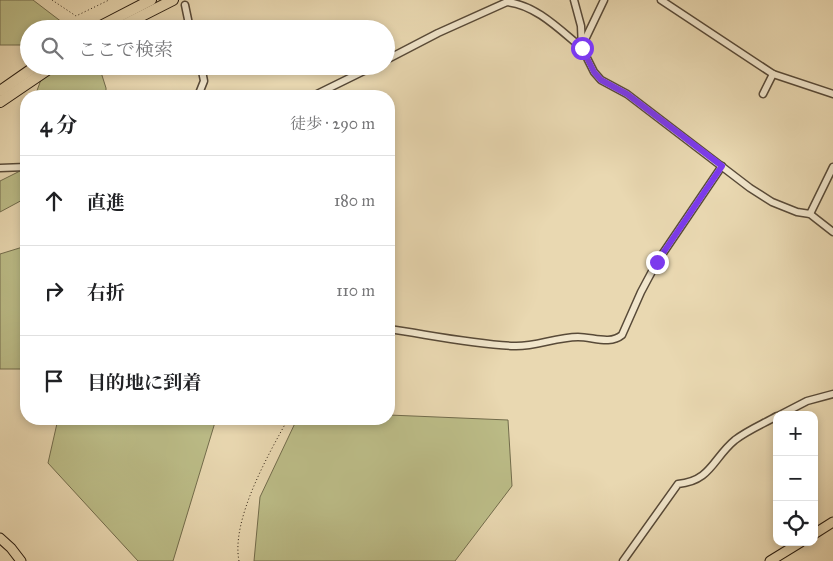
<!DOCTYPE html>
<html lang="ja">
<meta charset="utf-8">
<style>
body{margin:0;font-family:"IM FELL Great Primer","Noto Serif JP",serif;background:#f6f6f6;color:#202124}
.controls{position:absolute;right:15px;bottom:15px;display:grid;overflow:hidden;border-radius:10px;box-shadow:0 2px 8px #0003}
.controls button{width:45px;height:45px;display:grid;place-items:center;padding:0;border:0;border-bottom:1px solid #e0e0e0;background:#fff;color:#202124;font:25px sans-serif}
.stop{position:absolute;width:15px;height:15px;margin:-11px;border:4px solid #7c3aed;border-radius:50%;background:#fff}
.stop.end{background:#7c3aed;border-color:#fff;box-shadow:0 1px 5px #0008}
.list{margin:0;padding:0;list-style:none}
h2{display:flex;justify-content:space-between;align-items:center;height:65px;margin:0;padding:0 20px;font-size:21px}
h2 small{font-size:16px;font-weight:400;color:#757577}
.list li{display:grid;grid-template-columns:32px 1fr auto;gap:15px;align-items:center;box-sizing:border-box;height:90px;padding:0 20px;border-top:1px solid #e0e0e0}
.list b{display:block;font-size:19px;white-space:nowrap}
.list em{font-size:16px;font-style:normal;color:#757577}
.icon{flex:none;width:28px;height:28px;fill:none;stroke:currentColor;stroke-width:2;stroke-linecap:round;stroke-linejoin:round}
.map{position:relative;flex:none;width:833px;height:561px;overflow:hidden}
.search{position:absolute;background:#fff;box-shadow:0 2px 8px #0003;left:20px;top:20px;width:375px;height:55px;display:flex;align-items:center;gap:12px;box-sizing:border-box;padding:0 18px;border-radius:28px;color:#757577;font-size:19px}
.panel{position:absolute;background:#fff;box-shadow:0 2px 8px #0003;left:20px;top:90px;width:375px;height:335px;border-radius:20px}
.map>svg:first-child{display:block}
</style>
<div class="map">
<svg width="833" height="561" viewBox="0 0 833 561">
<rect width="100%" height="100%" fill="#e9d8b1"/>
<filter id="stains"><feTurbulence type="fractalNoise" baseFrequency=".004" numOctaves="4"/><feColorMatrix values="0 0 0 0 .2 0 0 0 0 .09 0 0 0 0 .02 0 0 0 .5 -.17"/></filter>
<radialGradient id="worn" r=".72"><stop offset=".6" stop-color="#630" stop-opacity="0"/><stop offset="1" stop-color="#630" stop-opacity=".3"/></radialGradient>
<!-- green -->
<g fill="#bcbd88" stroke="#726c4c">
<polygon points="0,0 33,0 71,29 29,29 29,45 0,45"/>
<polygon points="46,66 99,66 106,88 106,96 35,96"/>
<polygon points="26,154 26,198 0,212 0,181 26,168"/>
<polygon points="26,246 26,369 0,369 0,254"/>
<polygon points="389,415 508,420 512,486 455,561 254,561 260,497 297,419 389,419"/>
<polygon points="58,419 216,419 173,561 138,561 48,463"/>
</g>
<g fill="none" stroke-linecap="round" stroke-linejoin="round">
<defs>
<g id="minor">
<polyline points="574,0 581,26 582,48 594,72 601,80 627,94 750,188 772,202 797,212 810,214 833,232"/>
<polyline points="661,0 773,74 833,94"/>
<polyline points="185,5 190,29"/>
<polyline points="582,46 604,0"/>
<path d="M 386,60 L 438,33 L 507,2 C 536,5 560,30 582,48"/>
<polyline points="763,94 773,74"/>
<polyline points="198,96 204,81 201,66"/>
<polyline points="313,96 374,66"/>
<polyline points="0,168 26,167"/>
<polyline points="810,214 833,167"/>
<path d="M 389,329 C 430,335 472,344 514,346 C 535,347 556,337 578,337 C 593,337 610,345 622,335 L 641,292 L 657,262 L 722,166"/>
<polyline points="780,415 807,401 833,394"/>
<path d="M 623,561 L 678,484 C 711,481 713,458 735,440 C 748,430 763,424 777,416"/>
</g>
<g id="major">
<polyline points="814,534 833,522"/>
<polyline points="0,538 11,548 21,561"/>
<polyline points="770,561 801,542"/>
</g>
<g id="highway">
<polyline points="95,29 151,0"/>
<polyline points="116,29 173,0"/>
<polyline points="0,91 36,66"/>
<polyline points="0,102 53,66"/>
</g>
</defs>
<!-- minor casing -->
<use href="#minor" stroke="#584a38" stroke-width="9"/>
<!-- major casing -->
<use href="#major" stroke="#281b0f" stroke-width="11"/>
<!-- highway casing -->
<use href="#highway" stroke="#281b0f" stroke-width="12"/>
<!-- path -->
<g stroke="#281b0f" stroke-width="1" stroke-dasharray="1 2.5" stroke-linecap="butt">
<polyline points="52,0 76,16 109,0"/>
<path d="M 239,561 C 231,520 268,455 288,419"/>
</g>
<!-- minor -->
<use href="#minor" stroke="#f1e6cc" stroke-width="6"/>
<!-- major -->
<use href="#major" stroke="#e9d8b1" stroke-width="9"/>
<!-- highway -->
<use href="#highway" stroke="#e9d8b1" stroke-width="10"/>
</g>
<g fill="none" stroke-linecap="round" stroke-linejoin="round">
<!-- route -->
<polyline stroke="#7c3aed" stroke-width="6" points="582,48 594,72 601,80 627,94 722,166 657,262"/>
</g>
<rect width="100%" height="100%" filter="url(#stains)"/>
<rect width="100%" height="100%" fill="url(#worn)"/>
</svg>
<div class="controls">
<button>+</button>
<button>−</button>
<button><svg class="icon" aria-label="locate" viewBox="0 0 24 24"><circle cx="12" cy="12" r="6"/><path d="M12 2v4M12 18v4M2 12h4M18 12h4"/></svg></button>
</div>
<div class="stop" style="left:582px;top:48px"></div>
<div class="stop end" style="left:657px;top:262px"></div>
<div class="search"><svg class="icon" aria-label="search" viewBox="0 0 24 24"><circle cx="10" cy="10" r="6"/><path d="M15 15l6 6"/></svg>ここで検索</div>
<section class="panel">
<h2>4 分<small>徒歩 · 290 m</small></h2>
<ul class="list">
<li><svg class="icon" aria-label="ahead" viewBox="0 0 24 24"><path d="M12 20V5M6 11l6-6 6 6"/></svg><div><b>直進</b></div><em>180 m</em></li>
<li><svg class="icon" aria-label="right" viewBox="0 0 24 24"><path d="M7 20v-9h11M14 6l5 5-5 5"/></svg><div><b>右折</b></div><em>110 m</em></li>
<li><svg class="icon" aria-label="arrive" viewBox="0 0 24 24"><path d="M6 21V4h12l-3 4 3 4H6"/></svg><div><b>目的地に到着</b></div></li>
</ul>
</section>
</div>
